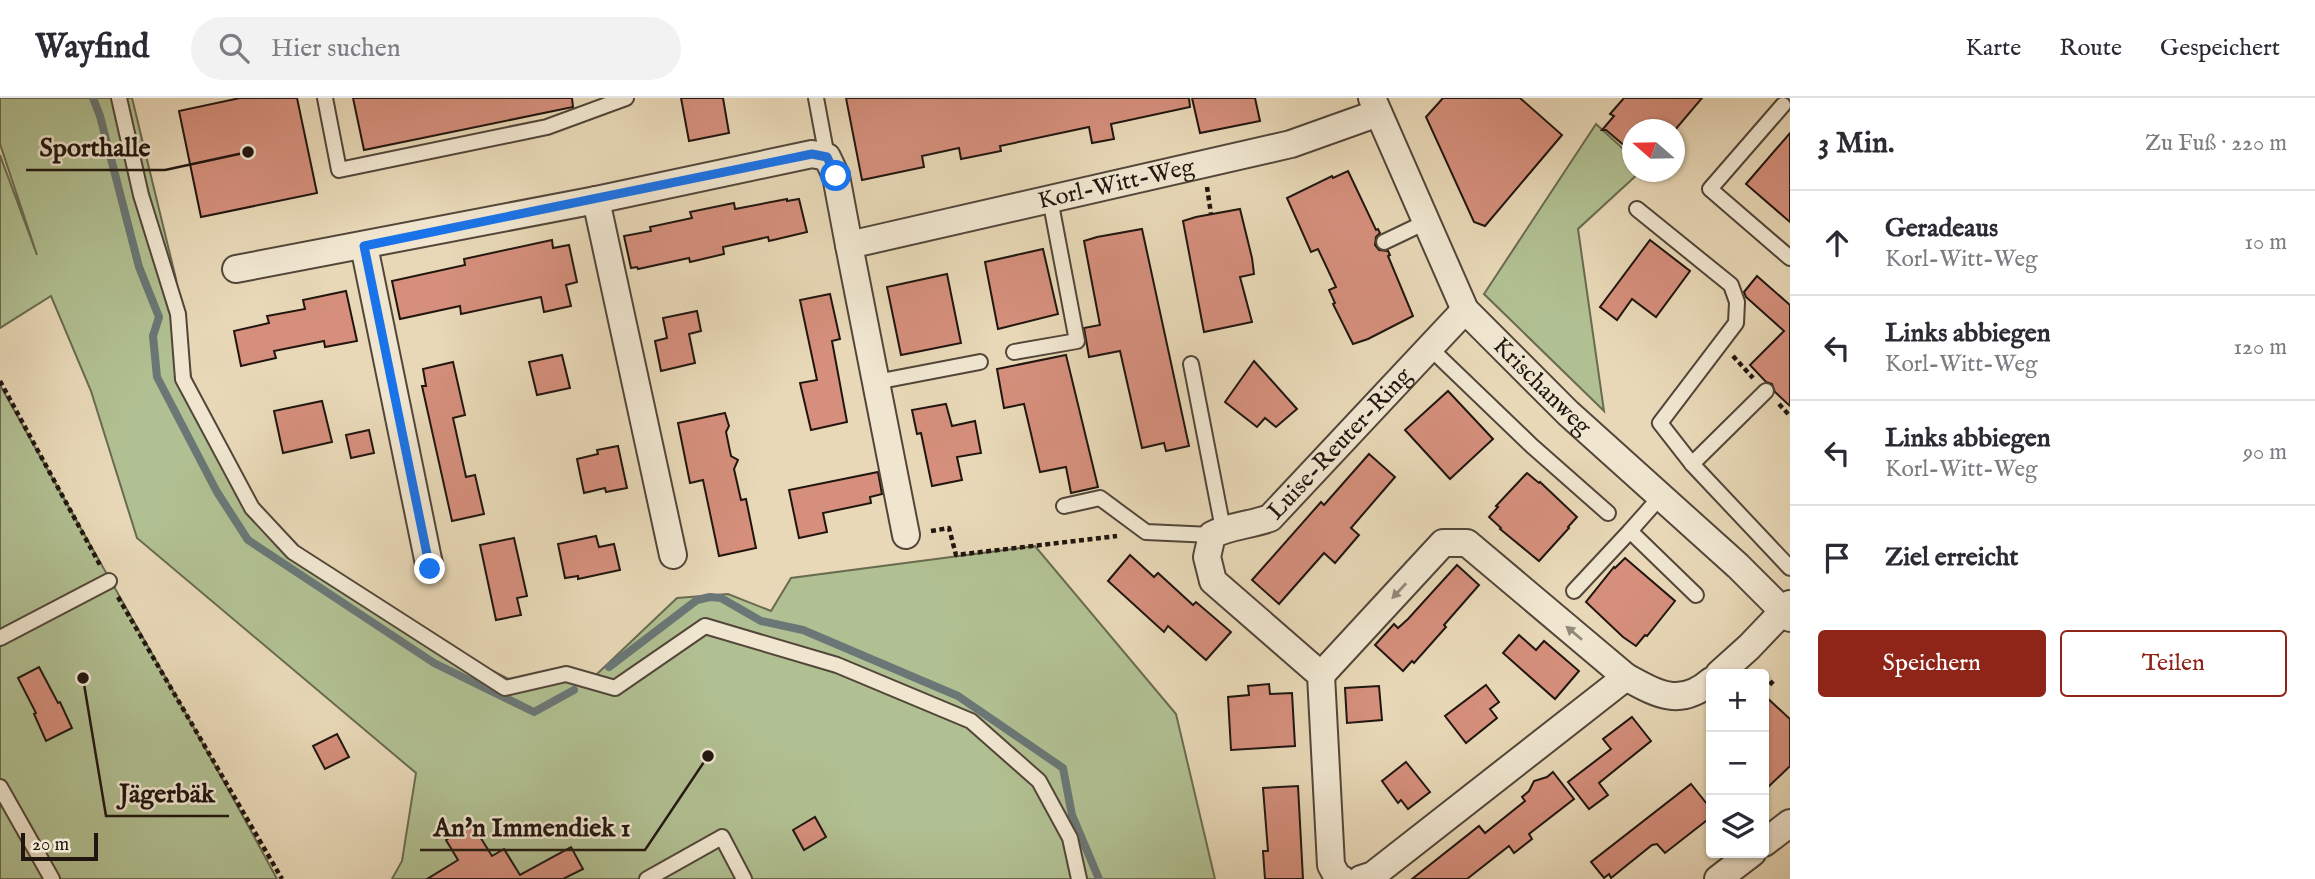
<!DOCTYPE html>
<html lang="de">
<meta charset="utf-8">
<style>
body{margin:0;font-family:"IM FELL English",serif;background:#f2f2f3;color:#2b2b33}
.controls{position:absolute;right:21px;bottom:21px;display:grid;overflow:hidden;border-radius:7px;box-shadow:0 2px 5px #0004}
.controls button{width:63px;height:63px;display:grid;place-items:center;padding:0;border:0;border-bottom:2px solid #e1e1e2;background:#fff;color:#2b2b33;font:35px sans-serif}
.compass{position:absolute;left:1622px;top:21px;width:63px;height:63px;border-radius:50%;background:#fff;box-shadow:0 2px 5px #0004;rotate:290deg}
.scale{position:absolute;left:21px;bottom:18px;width:77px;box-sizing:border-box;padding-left:7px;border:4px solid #20160f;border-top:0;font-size:19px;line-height:24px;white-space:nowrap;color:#20160f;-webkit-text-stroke:5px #f0e6d0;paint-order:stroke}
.stop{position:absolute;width:21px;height:21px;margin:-16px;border:5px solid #1a73e8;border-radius:50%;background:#fff}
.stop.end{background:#1a73e8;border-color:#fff;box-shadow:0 2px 7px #0008}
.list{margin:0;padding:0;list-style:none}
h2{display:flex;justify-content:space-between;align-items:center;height:91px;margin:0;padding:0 28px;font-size:30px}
h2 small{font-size:23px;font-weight:400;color:#7c7c81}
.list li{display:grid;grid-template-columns:46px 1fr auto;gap:21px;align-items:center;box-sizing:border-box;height:105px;padding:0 28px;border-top:2px solid #e1e1e2}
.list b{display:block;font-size:26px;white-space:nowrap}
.list p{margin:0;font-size:23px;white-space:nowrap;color:#7c7c81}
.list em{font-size:23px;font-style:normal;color:#7c7c81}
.actions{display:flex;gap:14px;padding:21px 28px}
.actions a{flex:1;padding:16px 0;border:2px solid #8f2418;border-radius:7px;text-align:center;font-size:24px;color:#8f2418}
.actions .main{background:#8f2418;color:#fff}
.icon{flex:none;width:38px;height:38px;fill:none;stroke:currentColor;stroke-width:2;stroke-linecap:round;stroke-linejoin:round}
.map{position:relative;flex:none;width:1790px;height:781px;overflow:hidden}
header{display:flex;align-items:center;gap:42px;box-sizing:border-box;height:98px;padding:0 35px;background:#fff;border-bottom:2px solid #e1e1e2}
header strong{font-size:33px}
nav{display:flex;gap:38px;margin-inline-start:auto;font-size:24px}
.search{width:490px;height:63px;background:#f2f2f3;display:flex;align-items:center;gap:18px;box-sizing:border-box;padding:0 24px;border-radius:38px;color:#7c7c81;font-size:26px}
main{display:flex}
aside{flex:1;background:#fff}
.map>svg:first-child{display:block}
</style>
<header>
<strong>Wayfind</strong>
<div class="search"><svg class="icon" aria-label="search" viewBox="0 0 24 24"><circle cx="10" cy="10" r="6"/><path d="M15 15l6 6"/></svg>Hier suchen</div>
<nav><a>Karte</a><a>Route</a><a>Gespeichert</a></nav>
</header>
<main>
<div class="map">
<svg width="1790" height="781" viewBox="0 0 1790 781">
<rect width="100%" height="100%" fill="#e8d8b7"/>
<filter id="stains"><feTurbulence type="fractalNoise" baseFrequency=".00286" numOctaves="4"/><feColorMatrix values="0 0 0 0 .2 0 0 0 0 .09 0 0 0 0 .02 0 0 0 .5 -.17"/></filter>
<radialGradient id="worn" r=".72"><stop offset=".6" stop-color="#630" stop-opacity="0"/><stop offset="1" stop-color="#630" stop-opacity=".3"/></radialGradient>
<!-- green -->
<g fill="#b1c092" stroke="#686b50" stroke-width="2">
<polygon points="0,0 132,0 176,181 191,279 213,334 257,410 314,463 451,552 519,586 597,576 677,500 728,496 771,513 791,480 1035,448 1176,616 1215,781 392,781 402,763 416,675 137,440 91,293 51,198 0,230 0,57 37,157 0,46"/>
<polygon points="1596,26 1632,59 1632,74 1640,74 1578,131 1604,313 1484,196"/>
<path d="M 0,287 C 92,452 188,615 277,781 L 0,781 Z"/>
</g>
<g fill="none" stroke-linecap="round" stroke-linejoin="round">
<!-- stream -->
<g stroke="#6a7776" stroke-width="8">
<polyline points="93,0 100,18 139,169 159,219 153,238 157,279 217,394 248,442 434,565 534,614 574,592"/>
<polyline points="609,569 697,502 710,499 721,500 761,523 803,532 958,598 1063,670 1072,717 1099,781"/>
</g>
</g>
<!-- building -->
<g fill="#d58f7c" stroke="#20160f" stroke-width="2">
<polygon points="240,0 297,0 317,95 201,119 179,13"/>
<polygon points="353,0 572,0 573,9 364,52"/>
<polygon points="681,0 723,0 729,35 689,43"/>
<polygon points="846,0 1189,0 1190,9 1111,26 1114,41 1092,45 1089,29 1000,48 1001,53 961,61 959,50 922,58 924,69 862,82"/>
<polygon points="1192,0 1255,0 1260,23 1200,35"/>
<polygon points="1443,0 1520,0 1562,37 1485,128 1474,124 1426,19"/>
<polygon points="1624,0 1702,0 1675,32 1633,32 1633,55 1606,32 1602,32 1614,18 1610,16"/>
<polygon points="1790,35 1790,124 1746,86"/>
<polygon points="1348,73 1376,132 1378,131 1380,135 1376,139 1375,147 1379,152 1388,153 1390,157 1388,158 1413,218 1368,241 1353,246 1333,206 1335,205 1329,192 1336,189 1318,151 1311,154 1287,100 1332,78 1333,80"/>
<polygon points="787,101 787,103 799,101 807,134 769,143 768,139 723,149 724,156 690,164 689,160 638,171 637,169 631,170 624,138 651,133 650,129 692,120 690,114 734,105 735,111"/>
<polygon points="1240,111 1252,160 1254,176 1240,179 1252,224 1204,234 1183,123 1196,119"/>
<polygon points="1142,131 1189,348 1166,353 1164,345 1142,350 1120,253 1089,259 1084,230 1100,227 1084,143 1097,139"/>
<polygon points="552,142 553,150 569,147 577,184 566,187 571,208 544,214 541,199 461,216 460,208 400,221 392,183 465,167 464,161"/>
<polygon points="1650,142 1690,173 1656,219 1632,201 1617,222 1600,209"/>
<polygon points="1043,151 1058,216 998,231 985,164"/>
<polygon points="947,176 961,245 901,257 887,189"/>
<polygon points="1757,178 1790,207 1790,308 1775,294 1772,286 1766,284 1750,267 1784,233 1746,199 1744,194"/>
<polygon points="346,193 357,243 325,249 324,243 274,253 276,260 241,268 234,233 269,225 267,218 305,211 303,202"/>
<polygon points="830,196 840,241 832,243 847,324 811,332 800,285 817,282 800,202"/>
<polygon points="697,213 701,233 689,236 695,265 661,273 655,243 667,240 663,220"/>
<polygon points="562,257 570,290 537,297 529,264"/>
<polygon points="1066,257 1098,389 1071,395 1066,369 1040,374 1024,306 1004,310 997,271"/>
<polygon points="1254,263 1297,311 1276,329 1265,320 1257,329 1225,304"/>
<polygon points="453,264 465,317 453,320 466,379 475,377 484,416 452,423 422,288 426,288 423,271"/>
<polygon points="1448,293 1493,341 1450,381 1405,332"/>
<polygon points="322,303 332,344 283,355 274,313"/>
<polygon points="946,306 952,328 975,323 981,355 957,359 962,382 932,388 921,335 917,336 912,312"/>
<polygon points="725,315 729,328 726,334 731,358 738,362 734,371 741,402 746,401 756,450 719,458 703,382 690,385 678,325"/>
<polygon points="369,332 374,355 351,360 346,337"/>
<polygon points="618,348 627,390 606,394 605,390 584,395 577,361 598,356 597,352"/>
<polygon points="1369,356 1395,379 1351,430 1359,437 1335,465 1324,455 1279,506 1252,482 1321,404 1324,407"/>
<polygon points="878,374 882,396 870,399 871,405 823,415 827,434 799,440 789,392"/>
<polygon points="1527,375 1539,385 1540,384 1577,419 1568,429 1569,430 1539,463 1500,431 1501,430 1489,419 1498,409 1496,408"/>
<polygon points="596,438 599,449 614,446 620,472 578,481 578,478 565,480 558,446"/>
<polygon points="514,440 527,498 517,500 521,517 496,522 480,447"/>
<polygon points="1130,457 1154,479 1158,475 1193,507 1196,504 1231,534 1206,562 1168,528 1164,534 1108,483"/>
<polygon points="1625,460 1675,503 1647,538 1645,537 1636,548 1623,539 1586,504 1614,469 1615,470"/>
<polygon points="1457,467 1479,487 1444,527 1446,529 1414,565 1412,563 1403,573 1375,547 1394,526 1398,530 1408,521"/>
<polygon points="1519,537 1536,552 1544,543 1579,573 1555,601 1503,555"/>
<polygon points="39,569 58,605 60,604 72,630 46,643 34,616 36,615 18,580"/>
<polygon points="1269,586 1270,596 1292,595 1295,648 1231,652 1228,599 1249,597 1248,588"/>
<polygon points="1486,587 1499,604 1490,611 1497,620 1466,645 1445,618"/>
<polygon points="1379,588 1382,622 1347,625 1345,590"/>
<polygon points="1764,597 1790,621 1790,668 1764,693"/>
<polygon points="1632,619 1651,643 1599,685 1608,697 1589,711 1568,684 1611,651 1603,641"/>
<polygon points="337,636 349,659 325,671 313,648"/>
<polygon points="1406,664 1430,694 1408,711 1401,702 1398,705 1382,683"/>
<polygon points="1553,674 1574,701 1529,736 1532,741 1514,755 1509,748 1467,781 1412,781 1479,728 1485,735 1525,703 1522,699 1529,693 1534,683 1547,679"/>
<polygon points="1691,686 1711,711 1711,719 1665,755 1657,746 1652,747 1611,780 1609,776 1604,780 1591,764"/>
<polygon points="1298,688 1303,781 1265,781 1263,753 1268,753 1263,690"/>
<polygon points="815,719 826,739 804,752 793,732"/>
<polygon points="472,726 492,758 504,751 520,777 571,749 583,771 563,781 427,781 458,762 446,742"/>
</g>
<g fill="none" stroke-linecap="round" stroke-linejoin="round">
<defs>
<g id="lane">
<polyline points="119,0 141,97 178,216 183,281 252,410 293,454 505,590 566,576 615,590 705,528 837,567 971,623 1039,683 1070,740 1079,781"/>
<polyline points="325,0 339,72 547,29 626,0"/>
<polyline points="816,0 827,59"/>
<polyline points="1783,7 1710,91 1790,160"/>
<polyline points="1637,111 1731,187 1737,204 1736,225 1660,325 1692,366 1790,470"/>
<polyline points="1384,144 1426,124"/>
<polyline points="1430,250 1532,348 1608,415"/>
<polyline points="1014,254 1077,243 1050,101"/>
<polyline points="1191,266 1223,431"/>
<polyline points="876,284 980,264"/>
<polyline points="1692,366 1766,293"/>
<polyline points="1064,408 1100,400 1146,434 1212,437"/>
<polyline points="1630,433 1661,398"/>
<polyline points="1574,493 1630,433 1696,497"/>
<polyline points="0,540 109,483"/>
<polyline points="0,689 52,781"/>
<polyline points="647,781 722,739 744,781"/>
</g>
<g id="street">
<path id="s1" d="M 1372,0 L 1465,212 L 1568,315 L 1738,468 L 1790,520"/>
<polyline points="596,102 673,457"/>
<polyline points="849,147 906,437"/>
<polyline points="364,148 430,471"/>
<path id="s2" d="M 236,171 L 596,102 L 812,56 L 827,59 L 836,78 L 849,147 L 1291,46 L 1378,15"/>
<polyline points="1719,576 1749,549 1790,506"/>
<polyline points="1321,577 1443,445 1467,445 1626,579"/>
<polyline points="1764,745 1790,725"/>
<path id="s3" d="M 1342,781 L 1338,780 L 1331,767 L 1321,577 L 1213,483 L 1207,459 L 1212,437 C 1229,428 1251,427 1270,420 L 1465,212"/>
<path d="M 1361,781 L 1373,777 L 1626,579 C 1657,596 1680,610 1711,583"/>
<polyline points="1718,781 1752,755"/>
</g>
</defs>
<!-- lane casing -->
<use href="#lane" stroke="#524639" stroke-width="18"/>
<!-- street casing -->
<use href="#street" stroke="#524639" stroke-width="30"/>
<!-- path -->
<g stroke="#20160f" stroke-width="4.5" stroke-dasharray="5 3.5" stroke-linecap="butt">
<polyline points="1207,89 1211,116"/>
<polyline points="1733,258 1753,280"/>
<polyline points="0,283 100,467"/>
<polyline points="1779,306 1790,318"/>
<polyline points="931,433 949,430 956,457 1117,438"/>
<polyline points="118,499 282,781"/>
<polyline points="1764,593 1775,581"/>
</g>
<!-- lane -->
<use href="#lane" stroke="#f0e6d0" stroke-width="14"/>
<!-- street -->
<use href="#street" stroke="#f0e6d0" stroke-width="26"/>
</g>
<!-- one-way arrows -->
<defs><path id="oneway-solid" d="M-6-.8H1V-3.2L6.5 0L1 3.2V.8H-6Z" transform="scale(1.75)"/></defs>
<g fill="#928879">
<use href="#oneway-solid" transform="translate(1399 493) rotate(133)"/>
<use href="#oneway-solid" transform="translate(1574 535) rotate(-140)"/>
</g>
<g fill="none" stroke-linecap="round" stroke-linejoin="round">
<!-- route -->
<polyline stroke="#1a73e8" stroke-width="9" points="430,471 364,148 812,56 827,59 836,78"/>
</g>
<g text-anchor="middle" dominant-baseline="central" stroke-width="5" stroke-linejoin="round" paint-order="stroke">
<!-- street labels -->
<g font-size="24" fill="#20160f" stroke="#f0e6d0">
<text stroke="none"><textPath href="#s2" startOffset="968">Korl-Witt-Weg</textPath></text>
<text stroke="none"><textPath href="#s1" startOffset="340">Krischanweg</textPath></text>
<text stroke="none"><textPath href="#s3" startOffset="562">Luise-Reuter-Ring</textPath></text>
</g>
</g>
<!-- callouts -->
<path fill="none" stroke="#20160f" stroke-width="2.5" d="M248 54L165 72H26M83 580L106 718H229M708 658L645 752H420"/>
<g fill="#20160f" stroke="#f0e6d0" stroke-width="2.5">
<circle cx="248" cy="54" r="7"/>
<circle cx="83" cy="580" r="7"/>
<circle cx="708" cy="658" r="7"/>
</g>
<g font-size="26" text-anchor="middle" font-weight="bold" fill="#20160f" stroke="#f0e6d0" stroke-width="5" stroke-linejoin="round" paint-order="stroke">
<text x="95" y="58">Sporthalle</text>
<text x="167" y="704">Jägerbäk</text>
<text x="532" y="738">An'n Immendiek 1</text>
</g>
<rect width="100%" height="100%" filter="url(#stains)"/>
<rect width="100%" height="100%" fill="url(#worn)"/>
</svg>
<div class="controls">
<button>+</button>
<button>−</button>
<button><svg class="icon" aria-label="layers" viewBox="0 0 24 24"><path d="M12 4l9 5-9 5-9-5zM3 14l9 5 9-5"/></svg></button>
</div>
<svg class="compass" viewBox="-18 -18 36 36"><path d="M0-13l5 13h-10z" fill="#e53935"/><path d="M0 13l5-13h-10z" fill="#7c7c81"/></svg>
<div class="scale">20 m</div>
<div class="stop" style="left:836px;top:78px"></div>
<div class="stop end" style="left:430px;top:471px"></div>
</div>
<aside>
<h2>3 Min.<small>Zu Fuß · 220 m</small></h2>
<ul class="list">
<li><svg class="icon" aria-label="ahead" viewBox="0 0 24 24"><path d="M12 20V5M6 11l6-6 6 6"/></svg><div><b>Geradeaus</b><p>Korl-Witt-Weg</p></div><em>10 m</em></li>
<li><svg class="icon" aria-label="left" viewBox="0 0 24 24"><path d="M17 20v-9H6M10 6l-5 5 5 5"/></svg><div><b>Links abbiegen</b><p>Korl-Witt-Weg</p></div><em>120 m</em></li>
<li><svg class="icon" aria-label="left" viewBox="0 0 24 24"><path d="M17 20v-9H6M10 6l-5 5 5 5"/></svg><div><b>Links abbiegen</b><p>Korl-Witt-Weg</p></div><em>90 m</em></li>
<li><svg class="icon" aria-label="arrive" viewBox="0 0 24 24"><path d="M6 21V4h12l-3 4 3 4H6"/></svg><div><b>Ziel erreicht</b></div></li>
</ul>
<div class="actions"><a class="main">Speichern</a><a>Teilen</a></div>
</aside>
</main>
